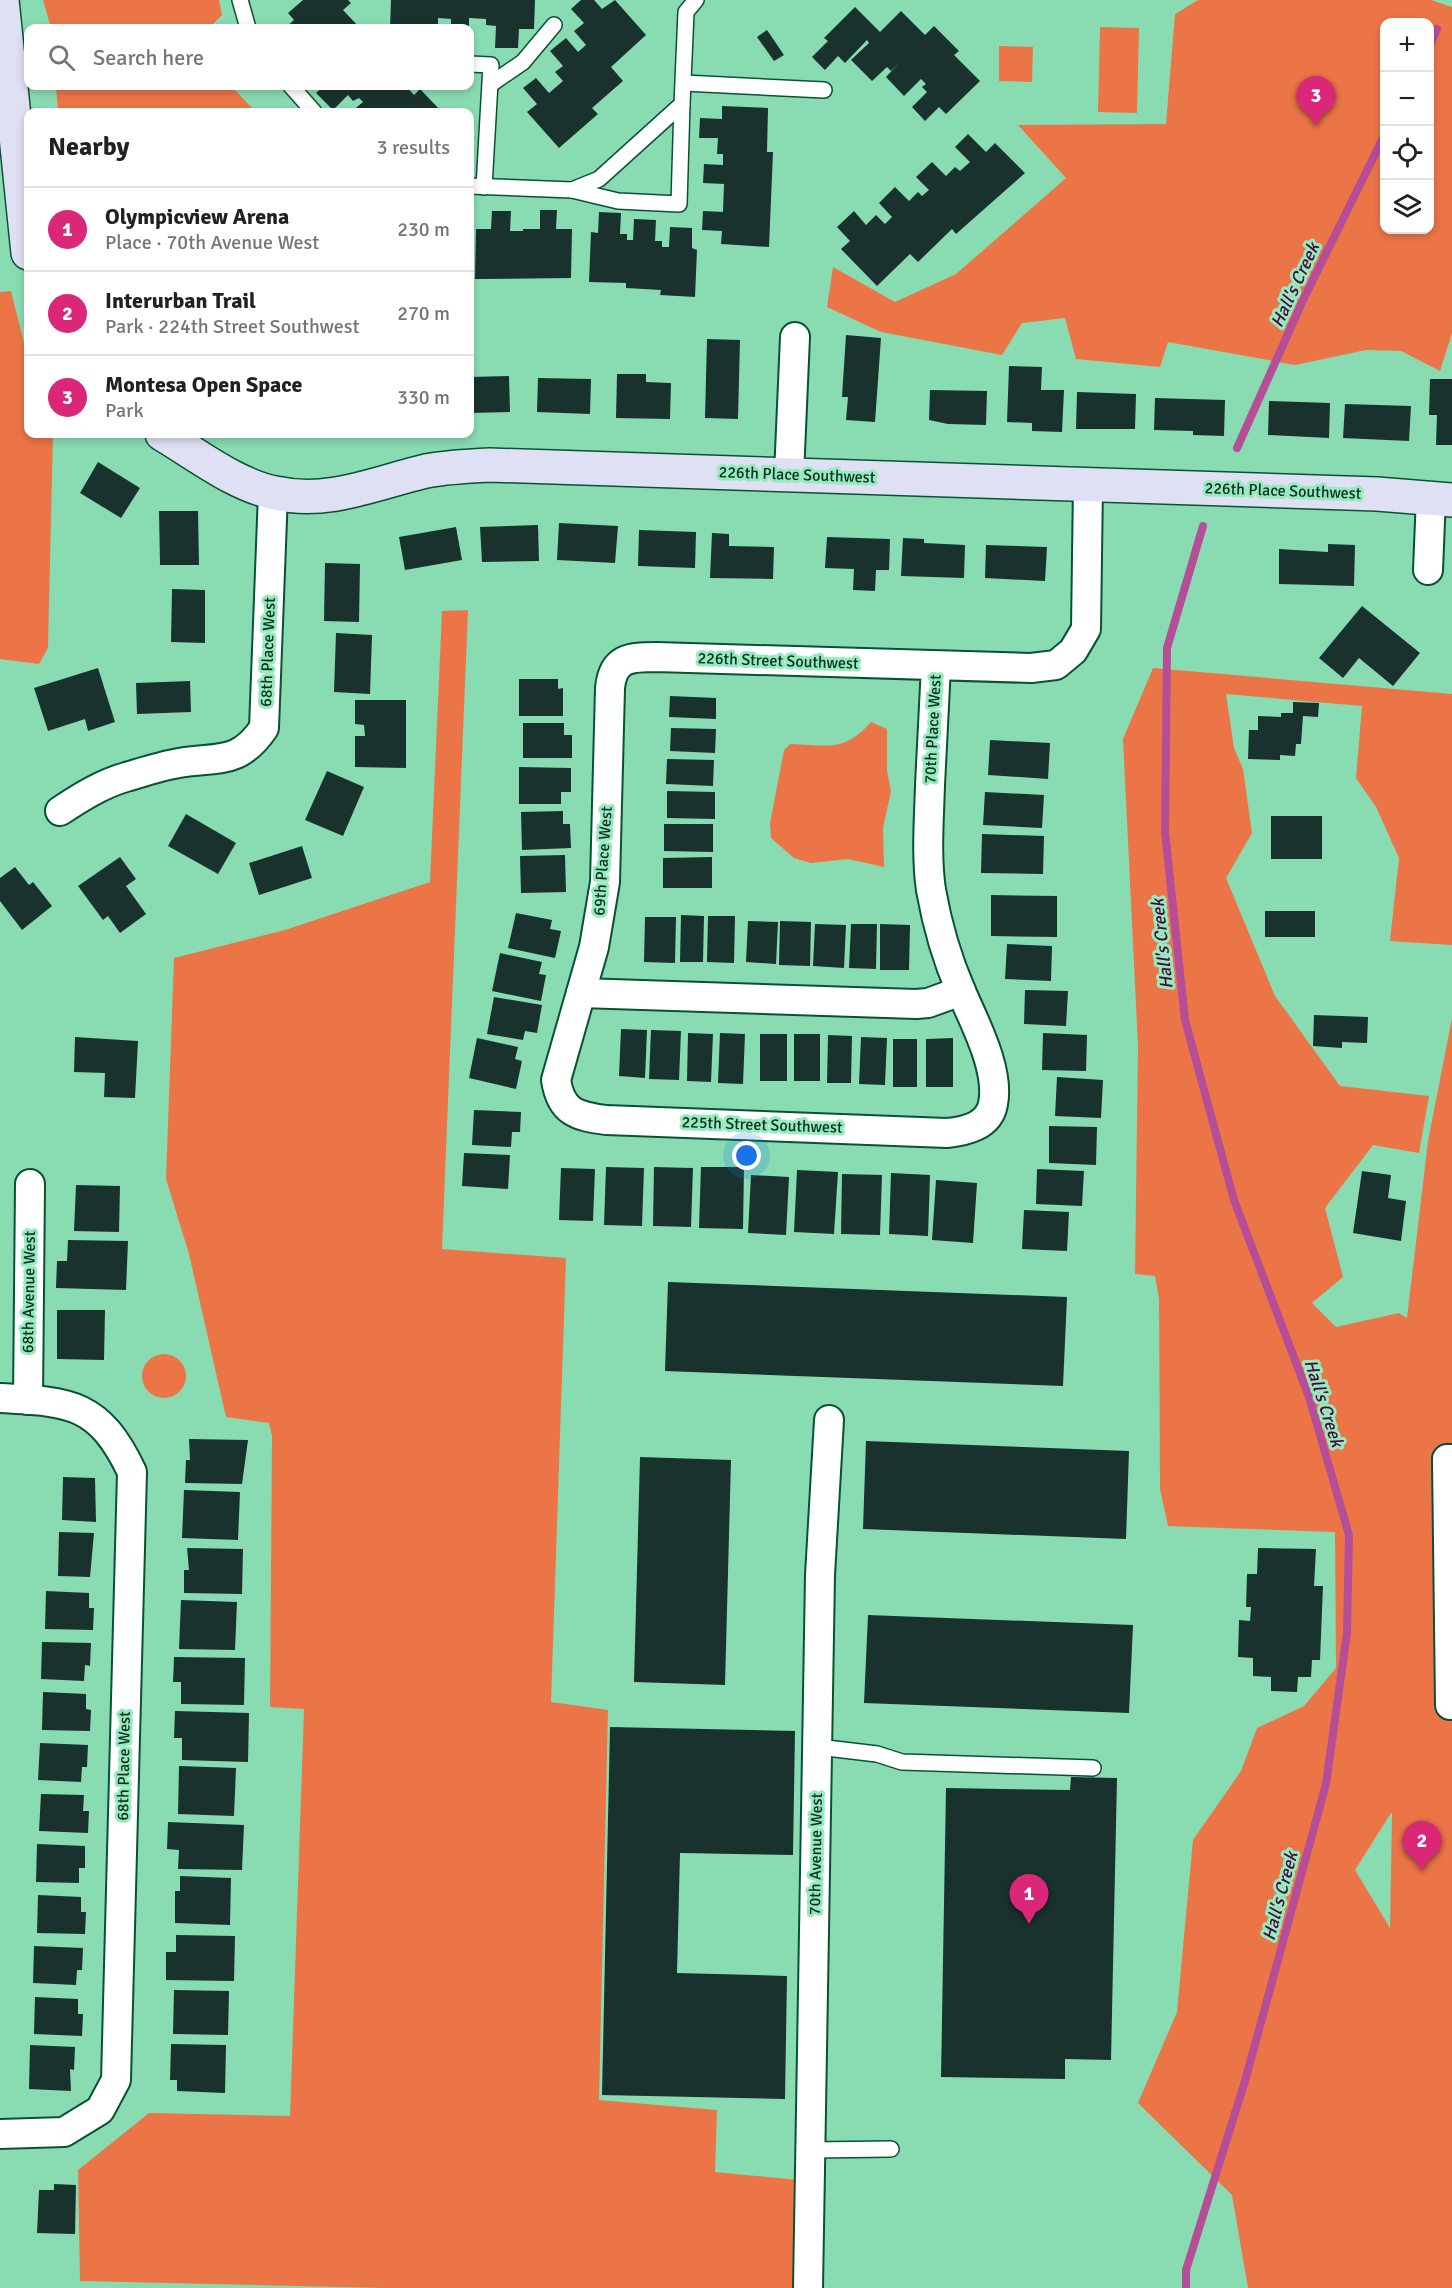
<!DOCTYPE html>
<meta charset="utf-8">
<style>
body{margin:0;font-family:Signika,sans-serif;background:#f6f6f6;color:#202124}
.controls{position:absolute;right:18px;top:18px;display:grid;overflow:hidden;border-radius:12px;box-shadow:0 3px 9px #0003}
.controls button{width:54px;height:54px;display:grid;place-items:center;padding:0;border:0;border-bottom:2px solid #e0e0e0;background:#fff;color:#202124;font:30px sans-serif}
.you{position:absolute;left:747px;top:1156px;width:21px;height:21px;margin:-15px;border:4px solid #fff;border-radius:50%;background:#1a73e8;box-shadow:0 0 0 9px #1a73e833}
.badge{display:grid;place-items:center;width:39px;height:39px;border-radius:50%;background:#db2777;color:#fff;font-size:20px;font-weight:700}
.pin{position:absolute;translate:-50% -50px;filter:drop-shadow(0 2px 3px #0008)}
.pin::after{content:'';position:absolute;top:32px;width:21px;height:18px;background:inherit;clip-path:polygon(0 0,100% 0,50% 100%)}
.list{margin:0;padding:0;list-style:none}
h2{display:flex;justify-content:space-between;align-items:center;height:78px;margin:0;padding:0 24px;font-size:26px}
h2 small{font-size:20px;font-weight:400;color:#757577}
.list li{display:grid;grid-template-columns:39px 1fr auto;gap:18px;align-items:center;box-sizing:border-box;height:84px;padding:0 24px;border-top:2px solid #e0e0e0}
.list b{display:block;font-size:22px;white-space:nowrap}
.list p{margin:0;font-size:20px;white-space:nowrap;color:#757577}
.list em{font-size:20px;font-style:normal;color:#757577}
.icon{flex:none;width:33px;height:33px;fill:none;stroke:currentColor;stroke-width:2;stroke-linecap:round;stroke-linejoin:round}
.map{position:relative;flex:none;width:1452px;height:2288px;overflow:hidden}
.search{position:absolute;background:#fff;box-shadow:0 3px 9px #0003;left:24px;top:24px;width:450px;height:66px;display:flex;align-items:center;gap:15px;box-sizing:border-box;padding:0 21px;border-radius:12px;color:#757577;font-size:22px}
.panel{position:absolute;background:#fff;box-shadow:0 3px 9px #0003;left:24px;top:108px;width:450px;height:330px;border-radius:12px}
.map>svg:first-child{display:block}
</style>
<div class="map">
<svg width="1452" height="2288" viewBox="0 0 1452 2288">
<rect width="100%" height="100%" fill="#89dcb2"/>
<!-- green -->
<g fill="#ec7548" fill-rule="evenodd">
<polygon points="43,0 219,0 222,15 209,28 51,28"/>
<path d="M 1198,0 L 1431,0 L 1452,7 L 1452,333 L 1440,371 L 1401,351 L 1366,350 L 1295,365 L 1168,342 L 1160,367 L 1076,359 L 1065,318 L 1022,323 L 1002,355 L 881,332 L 827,307 L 833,267 L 895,302 L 956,274 L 1066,178 L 1018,125 L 1166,124 L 1175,14 ZM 1384,22 L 1430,22 L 1430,230 L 1384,230 Z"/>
<polygon points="1100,27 1139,28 1137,113 1098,112"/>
<polygon points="999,46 1033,47 1032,82 999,81"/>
<polygon points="56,86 231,86 256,112 58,112"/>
<polygon points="11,291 28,359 28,434 53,434 48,648 39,664 0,659 0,292"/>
<polygon points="468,610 442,1249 566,1258 551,1702 608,1710 599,2100 717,2110 715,2172 799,2180 796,2288 384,2288 80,2281 78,2170 149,2113 290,2116 304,1709 270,1707 272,1436 269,1423 226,1417 189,1254 166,1179 174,958 285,930 430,882 442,611"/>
<path d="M 1153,668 L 1452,694 L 1452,945 L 1390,941 L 1399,858 L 1376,807 L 1356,778 L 1362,706 L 1226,694 L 1234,748 L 1243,769 L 1252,833 L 1226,878 L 1275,996 L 1340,1086 L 1429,1096 L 1419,1153 L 1373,1145 L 1325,1208 L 1343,1277 L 1312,1303 L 1336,1327 L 1399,1313 L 1407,1318 L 1428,1141 L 1452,1018 L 1452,2288 L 1248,2288 L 1232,2195 L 1138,2103 L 1177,2012 L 1193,1840 L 1241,1771 L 1257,1728 L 1304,1706 L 1336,1668 L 1335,1532 L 1168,1526 L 1160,1489 L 1159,1299 L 1155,1276 L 1135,1274 L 1138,1046 L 1123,739 ZM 1391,1813 L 1392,1813 L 1390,1928 L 1355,1870 Z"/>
<path d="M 871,722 L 887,729 L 887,771 L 891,791 L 883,828 L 884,867 L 848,859 L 811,863 L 794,858 L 771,838 L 770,823 L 784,750 L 790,744 C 829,745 843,753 871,722 Z"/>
<circle cx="164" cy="1376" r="22"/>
</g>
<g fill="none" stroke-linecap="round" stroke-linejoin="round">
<!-- stream -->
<g stroke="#b64d97" stroke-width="8">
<polyline points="1430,45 1437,29"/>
<polyline points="1237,448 1304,298 1384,136"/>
<polyline points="1186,2288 1186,2270 1245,2081 1326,1784 1347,1633 1349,1535 1309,1397 1234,1200 1185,1020 1165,831 1167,648 1203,526"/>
</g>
</g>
<!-- building -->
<g fill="#1a322e">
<polygon points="303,0 348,0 351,3 343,10 360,28 285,28 294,20 288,13"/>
<polygon points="391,0 535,0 534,29 519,29 518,48 495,48 496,26 486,25 486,19 469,18 469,28 451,28 451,19 438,18 438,28 390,28"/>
<polygon points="581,0 594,0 602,9 615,0 646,35 611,67 623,81 592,108 598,114 559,148 527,112 537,104 523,88 536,78 549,93 563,81 555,72 563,66 550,51 566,38 578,52 586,45 574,31 584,23 571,9"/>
<polygon points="855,7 880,32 901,11 925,35 934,26 959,51 954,55 980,81 946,114 939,107 925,121 912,107 927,92 922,87 926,84 921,79 904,96 886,77 900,62 891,71 887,67 872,81 851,60 869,43 867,40 845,63 838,56 825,70 812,57 828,41 824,38"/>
<polygon points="767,30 784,55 774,61 757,37"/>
<polygon points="324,86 406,86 414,95 420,89 441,111 351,112 363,102 359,98 353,101 348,95 333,110 316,93"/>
<polygon points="722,106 768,108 767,152 773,152 769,247 721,244 722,231 702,230 703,211 723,212 724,184 703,183 704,164 723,165 723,154 717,154 718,138 699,138 700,118 722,119"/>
<polygon points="968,134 986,152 995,143 1025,173 956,234 952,229 918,262 910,254 877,286 841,249 850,241 837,227 854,211 866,225 876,215 885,224 892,217 879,203 895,187 909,201 918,192 922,196 929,190 916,177 932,162 946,176 955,167 960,171 970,162 955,147"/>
<polygon points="540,210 557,210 556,229 572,229 571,278 475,279 476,229 491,229 492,211 511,211 510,231 523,231 523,229 540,229"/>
<polygon points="599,212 621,213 620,234 627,234 627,240 633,240 634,219 656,220 655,241 662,241 662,247 669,247 670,227 692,228 692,248 697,250 695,297 660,295 661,290 626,288 626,283 589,282 591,232 598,233"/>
<polygon points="846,335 881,338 875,422 846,420 848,397 842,397"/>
<polygon points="707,339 740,340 738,419 705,418"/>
<polygon points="1009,366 1042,367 1041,390 1064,390 1062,432 1032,431 1032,423 1007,422"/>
<polygon points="617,374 646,374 646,382 671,383 670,419 616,418"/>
<polygon points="509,376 510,412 470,413 470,377"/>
<polygon points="538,378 591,379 590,414 537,412"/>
<polygon points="1430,379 1452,379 1452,445 1436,445 1437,415 1429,415"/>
<polygon points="930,390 987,391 986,425 948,424 929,420"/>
<polygon points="1077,392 1136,394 1135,429 1076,429"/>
<polygon points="1155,398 1225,400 1224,436 1193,435 1193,431 1154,430"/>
<polygon points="1269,401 1330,403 1329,438 1268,435"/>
<polygon points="1345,404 1411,406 1409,441 1343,438"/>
<polygon points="98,462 140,488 121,518 80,493"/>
<polygon points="159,511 198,511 199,565 160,565"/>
<polygon points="559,523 618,526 615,563 557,560"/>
<polygon points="538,525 539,561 482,562 480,527"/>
<polygon points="456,527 462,560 405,570 399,537"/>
<polygon points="639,530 696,532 695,568 638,566"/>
<polygon points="712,533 729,534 729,546 774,547 773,579 710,578"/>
<polygon points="827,537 890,539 889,570 876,570 875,591 853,590 854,569 825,568"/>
<polygon points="903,538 924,539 924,543 965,545 964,578 901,576"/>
<polygon points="1328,544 1355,545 1354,586 1279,584 1279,549 1328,552"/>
<polygon points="986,545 1047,547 1045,581 985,578"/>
<polygon points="325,563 360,564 359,622 324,621"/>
<polygon points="172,589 205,590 205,643 171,642"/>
<polygon points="1362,606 1420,653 1393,686 1359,658 1343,678 1319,658"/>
<polygon points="336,633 372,635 370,694 334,692"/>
<polygon points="98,668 115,722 88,731 85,719 48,731 34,688"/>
<polygon points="519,679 558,679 558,689 563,688 563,716 519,716"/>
<polygon points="190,681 191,712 137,714 136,683"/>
<polygon points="670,696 716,698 716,719 669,717"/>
<polygon points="355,700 406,700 406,768 355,767 355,736 365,736 364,725 355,724"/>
<polygon points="1293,702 1319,703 1318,717 1303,716 1301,744 1296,744 1295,756 1280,755 1280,760 1248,759 1249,730 1258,730 1258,716 1281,717 1281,713 1293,713"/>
<polygon points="523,723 564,723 564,735 572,735 572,758 523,758"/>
<polygon points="671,728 716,729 715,753 670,751"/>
<polygon points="990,740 1050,743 1048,779 988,775"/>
<polygon points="667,759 714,760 713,786 666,784"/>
<polygon points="519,767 571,768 571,792 561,792 561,804 519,804"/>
<polygon points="327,771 364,787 343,836 305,820"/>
<polygon points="667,791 715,792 715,819 667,818"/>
<polygon points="985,792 1044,795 1042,828 983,825"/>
<polygon points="563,811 563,824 570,824 571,848 522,850 521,812"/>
<polygon points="186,814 236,843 218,874 168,846"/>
<rect x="1271" y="816" width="51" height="43"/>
<polygon points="664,824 713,824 713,852 664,851"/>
<polygon points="982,834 1044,836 1043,874 981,873"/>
<polygon points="302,846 312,878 259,895 249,863"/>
<polygon points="565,855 566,892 521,893 520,856"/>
<polygon points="120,857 136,879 126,886 146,914 120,933 108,916 103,920 78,886"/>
<polygon points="712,857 712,888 663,888 663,858"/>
<polygon points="15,867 29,885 33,882 52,906 22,930 0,901 0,878"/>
<polygon points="991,895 1057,896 1057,937 991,936"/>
<rect x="1265" y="911" width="50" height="26"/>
<polygon points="516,913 552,920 550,929 561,931 555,958 508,948"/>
<polygon points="681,915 704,916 703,962 680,962"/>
<polygon points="708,916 735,916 734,963 707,962"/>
<polygon points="645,917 676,917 675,963 644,962"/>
<polygon points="748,921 778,922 776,964 746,962"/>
<polygon points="780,921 811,922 810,966 779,965"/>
<polygon points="815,924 846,925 844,968 813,966"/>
<polygon points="851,924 877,924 876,969 849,968"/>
<polygon points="880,924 910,925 909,970 880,970"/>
<polygon points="1007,944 1052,946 1051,981 1005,979"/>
<polygon points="500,953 542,962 539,974 546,975 541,1001 492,991"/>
<polygon points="1025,990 1068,991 1066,1026 1024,1024"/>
<polygon points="494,997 542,1005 537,1033 525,1031 523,1040 487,1034"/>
<polygon points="1314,1015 1368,1017 1367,1043 1342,1042 1342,1048 1313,1046"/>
<polygon points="621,1029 647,1030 645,1078 619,1076"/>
<polygon points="651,1030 681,1031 679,1080 649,1079"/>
<polygon points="688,1033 713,1034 711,1082 687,1081"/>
<polygon points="720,1033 745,1034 743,1084 718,1083"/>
<polygon points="1043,1033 1087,1035 1086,1071 1042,1070"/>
<rect x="760" y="1034" width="27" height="47"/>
<rect x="794" y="1034" width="26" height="47"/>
<polygon points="828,1035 852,1036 851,1083 827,1083"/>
<polygon points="75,1037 138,1041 135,1098 104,1097 105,1073 74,1072"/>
<polygon points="861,1037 887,1038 885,1085 859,1084"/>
<polygon points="477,1038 518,1047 515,1059 522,1061 516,1089 469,1078"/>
<polygon points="953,1038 953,1087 926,1087 926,1039"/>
<rect x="893" y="1039" width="24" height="48"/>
<polygon points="1057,1077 1103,1080 1101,1118 1055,1116"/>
<polygon points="474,1110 521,1112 520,1132 512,1132 511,1147 472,1145"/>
<polygon points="1049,1126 1097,1127 1096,1165 1049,1163"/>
<polygon points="464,1153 510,1155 508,1189 462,1186"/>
<polygon points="606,1167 644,1168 642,1226 604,1225"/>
<polygon points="654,1167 693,1168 691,1227 653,1226"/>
<polygon points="701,1167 744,1167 743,1229 699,1228"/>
<polygon points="561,1168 595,1169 593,1221 559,1220"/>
<polygon points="1037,1169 1084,1171 1082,1206 1036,1204"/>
<polygon points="797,1170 838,1172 834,1234 794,1232"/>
<polygon points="1362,1171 1391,1175 1388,1198 1406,1201 1401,1241 1353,1233"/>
<polygon points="891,1173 930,1175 928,1236 889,1234"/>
<polygon points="842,1174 882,1175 880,1235 841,1234"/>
<polygon points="751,1175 789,1177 786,1235 748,1233"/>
<polygon points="936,1180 977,1183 973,1243 932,1240"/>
<polygon points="76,1185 120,1186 119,1232 74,1231"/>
<polygon points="1024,1210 1069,1212 1067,1251 1022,1249"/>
<polygon points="68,1240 128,1241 126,1290 56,1288 57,1261 67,1261"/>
<polygon points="668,1282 1067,1297 1063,1386 665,1371"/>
<polygon points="57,1310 105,1310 104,1360 57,1359"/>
<polygon points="189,1439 248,1440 242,1484 185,1483 186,1460 190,1460"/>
<polygon points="866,1441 1129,1451 1126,1539 863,1529"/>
<polygon points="640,1457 731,1460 725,1685 634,1682"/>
<polygon points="63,1477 95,1478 96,1522 62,1520"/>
<polygon points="184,1490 240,1492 238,1540 182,1538"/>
<polygon points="59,1532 94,1533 90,1577 58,1576"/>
<polygon points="187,1548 243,1549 242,1594 184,1593 184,1570 189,1570"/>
<polygon points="1258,1548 1316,1549 1314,1586 1323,1586 1320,1660 1312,1660 1311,1677 1298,1677 1297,1692 1271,1691 1271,1677 1253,1676 1253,1658 1238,1657 1239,1620 1250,1621 1251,1607 1246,1607 1247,1574 1257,1574"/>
<polygon points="46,1591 89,1593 89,1608 94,1608 93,1630 45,1629"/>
<polygon points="181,1600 237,1602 235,1650 179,1649"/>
<polygon points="868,1615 1133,1625 1129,1713 864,1703"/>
<polygon points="42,1642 91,1643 90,1666 85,1665 84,1681 41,1679"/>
<polygon points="174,1657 245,1658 244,1705 181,1704 181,1682 173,1682"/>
<polygon points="43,1692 86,1694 86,1709 91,1710 90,1731 42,1730"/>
<polygon points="175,1711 249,1713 248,1762 182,1760 182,1738 174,1738"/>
<polygon points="610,1727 795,1731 793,1855 680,1853 677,1973 787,1976 785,2099 602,2095"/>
<polygon points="40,1743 88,1745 87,1767 82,1767 81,1782 38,1780"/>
<polygon points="179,1766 236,1768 234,1816 178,1814"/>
<polygon points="1071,1777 1117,1778 1111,2060 1065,2059 1065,2079 941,2077 946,1788 1070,1790"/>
<polygon points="41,1794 84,1795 83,1811 89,1811 88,1833 39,1831"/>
<polygon points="168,1822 244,1825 242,1870 178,1869 179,1850 167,1849"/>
<polygon points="37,1844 85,1846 85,1868 79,1868 79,1883 36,1882"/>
<polygon points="180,1876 231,1878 230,1925 175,1923 175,1891 180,1891"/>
<polygon points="38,1895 81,1897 81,1912 86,1912 85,1934 37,1933"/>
<polygon points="176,1935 235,1936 234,1981 166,1980 166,1952 176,1952"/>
<polygon points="34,1946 83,1948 82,1970 77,1970 76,1985 33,1983"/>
<polygon points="174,1990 229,1991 228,2035 173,2034"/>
<polygon points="35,1997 78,1999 78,2014 83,2014 82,2036 34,2034"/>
<polygon points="171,2044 226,2045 225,2093 177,2091 177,2080 170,2080"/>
<polygon points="30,2045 75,2047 74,2070 70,2069 71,2091 29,2089"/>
<polygon points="54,2184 76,2185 75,2234 37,2233 39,2190 54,2190"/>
</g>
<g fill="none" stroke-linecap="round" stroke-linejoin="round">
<defs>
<g id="lane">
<polyline points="240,0 248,28"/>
<polyline points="470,64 491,65 484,187"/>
<polyline points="684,83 824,90"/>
<polyline points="491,84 523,62 554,25"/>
<polyline points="291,86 314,112"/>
<polyline points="470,186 572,190 599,179 682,104 686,12 696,0"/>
<polyline points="572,190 618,201 679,204 682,104"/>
<polyline points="818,1747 877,1754 902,1762 1093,1768"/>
<polyline points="811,2150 891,2149"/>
</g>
<g id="street">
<polyline points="789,475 795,337"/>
<polyline points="1428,570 1431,497"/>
<path d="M 936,666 C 934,706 932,745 930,785 C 929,820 926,856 931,890 C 937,924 947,959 961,991 C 974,1022 1000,1069 993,1104 C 989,1126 966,1131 947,1133 L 606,1120 C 576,1116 561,1112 556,1080 L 594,947 L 605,882 L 610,688 C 613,658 629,657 656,657 L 1031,668 L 1056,665 L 1073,651 L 1086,629 L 1088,485"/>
<path d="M 60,811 C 81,797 102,784 126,777 C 143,772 161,766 179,763 C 218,756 238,766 264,728 L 273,493"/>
<polyline points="581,993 916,1004 928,1003 961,991"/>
<path d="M 0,1398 C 72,1402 99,1403 132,1472 L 116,2080 L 100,2110 L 64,2132 L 0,2134"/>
<polyline points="28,1400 30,1184"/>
<polyline points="1450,1705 1447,1459 1452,1459"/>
<polyline points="808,2288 820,1575 829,1420"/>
</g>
<g id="secondary">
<polyline points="2,0 28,253"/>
<path d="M 162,434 C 196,454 235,485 275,493 C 329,505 375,483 426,471 C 447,467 468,466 490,465 L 1377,494 L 1452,500"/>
</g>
</defs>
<!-- lane casing -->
<use href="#lane" stroke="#095135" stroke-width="18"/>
<!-- street casing -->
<use href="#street" stroke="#095135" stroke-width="32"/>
<!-- secondary casing -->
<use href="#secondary" stroke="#095135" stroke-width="36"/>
<!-- lane -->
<use href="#lane" stroke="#fff" stroke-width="15"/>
<!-- street -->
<use href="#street" stroke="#fff" stroke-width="28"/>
<!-- secondary -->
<use href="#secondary" stroke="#dfe0f3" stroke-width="33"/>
</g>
<g text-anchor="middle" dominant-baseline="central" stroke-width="6" stroke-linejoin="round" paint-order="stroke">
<!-- street labels -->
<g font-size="16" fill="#0a2e1e" stroke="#96eabf">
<text transform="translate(797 475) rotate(2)">226th Place Southwest</text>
<text transform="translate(1283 491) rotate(2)">226th Place Southwest</text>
<text transform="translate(268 652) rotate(-88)">68th Place West</text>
<text transform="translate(778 661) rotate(2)">226th Street Southwest</text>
<text transform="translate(933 729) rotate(-87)">70th Place West</text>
<text transform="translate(603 861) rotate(-86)">69th Place West</text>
<text transform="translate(762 1125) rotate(2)">225th Street Southwest</text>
<text transform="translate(29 1292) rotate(-89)">68th Avenue West</text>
<text transform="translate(124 1766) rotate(-89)">68th Place West</text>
<text transform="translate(816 1854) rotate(-89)">70th Avenue West</text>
</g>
<!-- water labels -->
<g font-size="18" font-style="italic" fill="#4b053a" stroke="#96eabf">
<text transform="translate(1295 285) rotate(-65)">Hall's Creek</text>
<text transform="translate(1162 944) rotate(-96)">Hall's Creek</text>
<text transform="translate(1324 1403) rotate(72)">Hall's Creek</text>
<text transform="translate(1280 1896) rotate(-75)">Hall's Creek</text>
</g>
</g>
</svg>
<div class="controls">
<button>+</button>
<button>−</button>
<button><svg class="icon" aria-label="locate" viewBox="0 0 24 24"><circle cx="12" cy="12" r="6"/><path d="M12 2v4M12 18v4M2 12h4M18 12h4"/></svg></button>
<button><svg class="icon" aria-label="layers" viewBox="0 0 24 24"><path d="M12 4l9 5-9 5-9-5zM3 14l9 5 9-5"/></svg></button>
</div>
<div class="you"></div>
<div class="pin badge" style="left:1029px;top:1924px">1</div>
<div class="pin badge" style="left:1422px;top:1871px">2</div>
<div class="pin badge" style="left:1316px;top:126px">3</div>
<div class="search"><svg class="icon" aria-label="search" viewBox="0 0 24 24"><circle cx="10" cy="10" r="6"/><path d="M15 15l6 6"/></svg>Search here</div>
<section class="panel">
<h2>Nearby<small>3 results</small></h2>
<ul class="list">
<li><span class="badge">1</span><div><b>Olympicview Arena</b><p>Place · 70th Avenue West</p></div><em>230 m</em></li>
<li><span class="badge">2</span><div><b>Interurban Trail</b><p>Park · 224th Street Southwest</p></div><em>270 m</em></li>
<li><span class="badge">3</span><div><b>Montesa Open Space</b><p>Park</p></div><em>330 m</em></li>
</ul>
</section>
</div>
